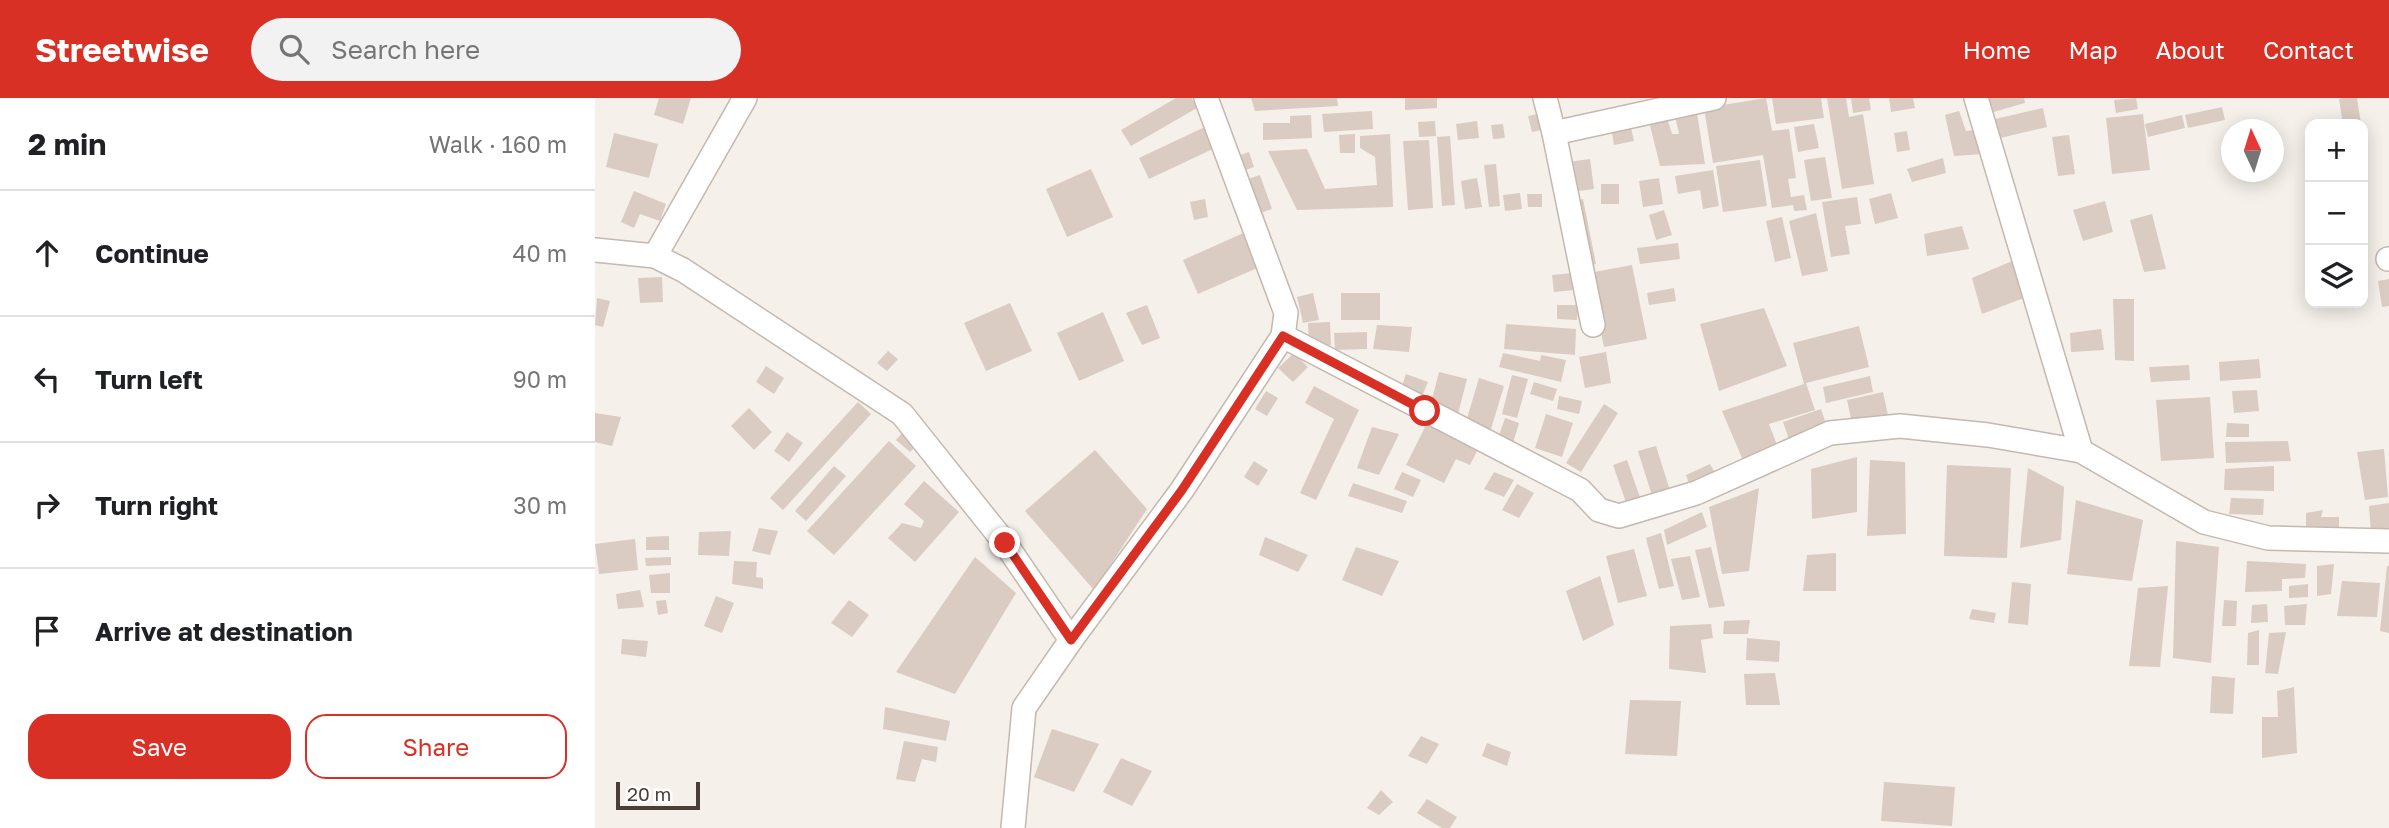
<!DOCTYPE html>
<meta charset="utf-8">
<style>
body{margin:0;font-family:"Golos Text",sans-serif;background:#f2f2f2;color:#202124}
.controls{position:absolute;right:21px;top:21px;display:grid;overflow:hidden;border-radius:14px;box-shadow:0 4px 18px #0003}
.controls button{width:63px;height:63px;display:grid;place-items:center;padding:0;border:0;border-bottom:2px solid #e0e0e0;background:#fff;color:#202124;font:35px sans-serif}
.compass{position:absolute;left:1626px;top:21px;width:63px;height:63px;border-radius:50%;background:#fff;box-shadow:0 4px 18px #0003;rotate:356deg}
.scale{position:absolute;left:21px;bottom:18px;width:84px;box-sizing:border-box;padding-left:7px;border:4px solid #4a3f37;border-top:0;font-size:19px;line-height:24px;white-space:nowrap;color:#4a3f37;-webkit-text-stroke:5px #fff;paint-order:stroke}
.stop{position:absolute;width:21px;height:21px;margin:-16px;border:5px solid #d93025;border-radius:50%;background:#fff}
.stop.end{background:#d93025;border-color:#fff;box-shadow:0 2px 7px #0008}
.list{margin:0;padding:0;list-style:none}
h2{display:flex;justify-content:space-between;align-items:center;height:91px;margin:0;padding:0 28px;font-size:30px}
h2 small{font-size:23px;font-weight:400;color:#757577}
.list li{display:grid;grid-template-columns:46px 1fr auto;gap:21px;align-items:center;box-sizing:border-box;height:126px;padding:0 28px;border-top:2px solid #e0e0e0}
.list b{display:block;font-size:26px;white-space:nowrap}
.list em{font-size:23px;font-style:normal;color:#757577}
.actions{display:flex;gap:14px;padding:21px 28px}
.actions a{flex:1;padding:16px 0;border:2px solid #d93025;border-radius:21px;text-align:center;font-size:24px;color:#d93025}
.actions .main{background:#d93025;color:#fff}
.icon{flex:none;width:38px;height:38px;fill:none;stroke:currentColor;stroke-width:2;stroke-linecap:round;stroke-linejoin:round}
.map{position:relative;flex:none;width:1794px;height:730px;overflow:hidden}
header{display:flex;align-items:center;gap:42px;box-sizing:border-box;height:98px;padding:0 35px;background:#d93025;color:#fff}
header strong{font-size:33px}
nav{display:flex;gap:38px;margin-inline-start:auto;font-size:24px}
.search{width:490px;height:63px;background:#f2f2f2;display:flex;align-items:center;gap:18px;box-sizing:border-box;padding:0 24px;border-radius:38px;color:#757577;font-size:26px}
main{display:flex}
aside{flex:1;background:#fff}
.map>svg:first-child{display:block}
</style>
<header>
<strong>Streetwise</strong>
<div class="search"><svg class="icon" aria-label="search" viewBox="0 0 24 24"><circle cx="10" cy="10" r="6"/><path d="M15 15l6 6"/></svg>Search here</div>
<nav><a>Home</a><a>Map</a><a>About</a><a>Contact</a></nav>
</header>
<main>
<aside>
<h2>2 min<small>Walk · 160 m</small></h2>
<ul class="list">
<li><svg class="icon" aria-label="ahead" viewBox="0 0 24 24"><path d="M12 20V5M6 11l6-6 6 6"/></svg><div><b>Continue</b></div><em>40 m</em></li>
<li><svg class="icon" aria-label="left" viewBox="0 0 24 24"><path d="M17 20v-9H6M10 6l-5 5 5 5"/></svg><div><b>Turn left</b></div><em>90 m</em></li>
<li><svg class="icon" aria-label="right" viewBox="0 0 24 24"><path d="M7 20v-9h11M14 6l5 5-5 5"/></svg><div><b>Turn right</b></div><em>30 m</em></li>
<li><svg class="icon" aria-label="arrive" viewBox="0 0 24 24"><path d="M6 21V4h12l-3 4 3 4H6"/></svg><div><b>Arrive at destination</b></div></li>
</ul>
<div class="actions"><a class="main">Save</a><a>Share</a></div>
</aside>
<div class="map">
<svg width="1794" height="730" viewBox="0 0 1794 730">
<rect width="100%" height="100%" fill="#f5f0ea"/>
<!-- building -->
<g fill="#daccc2">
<polygon points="64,0 96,0 88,26 59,17"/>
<polygon points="581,0 597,0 602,10 536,48 526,32"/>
<polygon points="656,0 742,0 743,8 660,13"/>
<polygon points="810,0 842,0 842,10 810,12"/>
<polygon points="1171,0 1177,33 1194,31 1201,80 1193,81 1196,99 1209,97 1212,112 1199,113 1198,107 1177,110 1168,57 1118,65 1109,10"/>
<polygon points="1177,0 1226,0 1229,20 1181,26"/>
<polygon points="1232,0 1251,0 1254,19 1268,16 1279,86 1247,91"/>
<polygon points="1256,0 1274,0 1276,12 1258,15"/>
<polygon points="1294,0 1318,0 1320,10 1296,14"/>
<polygon points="1391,0 1429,0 1430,5 1395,15"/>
<polygon points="1541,0 1543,11 1521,15 1519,2"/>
<polygon points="1747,0 1762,0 1766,26 1748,26 1744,1"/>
<polygon points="1627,9 1630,22 1593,30 1590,17"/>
<polygon points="1448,10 1452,29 1401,41 1396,22"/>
<polygon points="777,13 778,31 729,34 727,16"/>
<polygon points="1364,13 1371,33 1381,32 1388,56 1359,58 1350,17"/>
<polygon points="947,15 951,31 937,34 933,18"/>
<polygon points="1102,15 1110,66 1065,68 1053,19 1071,17 1077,36 1084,36 1080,17"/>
<polygon points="1548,16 1555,72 1517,76 1511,20"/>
<polygon points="716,17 717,40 668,42 668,25 695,25 695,18"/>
<polygon points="1587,17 1590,30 1553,39 1550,26"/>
<polygon points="840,23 841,38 824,39 823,24"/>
<polygon points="882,23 884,40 863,42 861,26"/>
<polygon points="1035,25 1039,43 1019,47 1016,29"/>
<polygon points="908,26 910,40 898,41 896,27"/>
<polygon points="1219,26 1224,50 1203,54 1199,29"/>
<polygon points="612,28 622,49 554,81 544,60"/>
<polygon points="1312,33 1315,52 1302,54 1299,35"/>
<polygon points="19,35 63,46 54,80 11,69"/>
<polygon points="760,36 760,55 745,55 744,37"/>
<polygon points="795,36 798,109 702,112 673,53 712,51 730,91 782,87 780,59 765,50 765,38"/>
<polygon points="1474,37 1480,76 1463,78 1457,39"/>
<polygon points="855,38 860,107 847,108 842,39"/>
<polygon points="834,42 838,110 813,112 808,43"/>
<polygon points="654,54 659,69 642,75 637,60"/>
<polygon points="1230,59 1237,100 1216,103 1209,62"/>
<polygon points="1348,60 1351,75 1317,84 1312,71"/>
<polygon points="995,61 999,91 976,94 973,64"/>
<polygon points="1165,62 1172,108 1128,114 1121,68"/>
<polygon points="901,66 905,108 894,109 889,67"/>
<polygon points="496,71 518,119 472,139 451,91"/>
<polygon points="1118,72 1124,108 1108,111 1105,92 1083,96 1080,78"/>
<polygon points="665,77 677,111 662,116 650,82"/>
<polygon points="882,80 887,109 870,111 866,83"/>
<polygon points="1064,80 1068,106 1048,109 1044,83"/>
<rect x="1006" y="86" width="18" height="20"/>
<polygon points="39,93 71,106 65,123 45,116 39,130 26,124"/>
<polygon points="925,95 927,111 910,113 908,97"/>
<polygon points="1296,95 1303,120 1280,126 1274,101"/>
<polygon points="932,96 947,96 947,109 933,109"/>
<polygon points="1262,99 1266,126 1250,128 1255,156 1236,159 1227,104"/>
<polygon points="610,101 613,119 599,122 595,104"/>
<polygon points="988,101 1001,166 990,169 977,104"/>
<polygon points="1510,103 1518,134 1488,143 1478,112"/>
<polygon points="1069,112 1077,137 1061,142 1054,117"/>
<polygon points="1221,115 1233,173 1207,178 1194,123"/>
<polygon points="1557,116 1571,171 1549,174 1535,122"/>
<polygon points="1187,119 1196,160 1180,164 1171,123"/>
<polygon points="1367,128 1374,151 1332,158 1329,136"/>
<polygon points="653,133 669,167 603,196 588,162"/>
<polygon points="1083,145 1085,161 1045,166 1042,150"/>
<polygon points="1422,161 1434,198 1387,216 1377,180"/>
<polygon points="1037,167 1052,241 1009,249 994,175"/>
<polygon points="978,175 980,192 959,194 957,177"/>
<polygon points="67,179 68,204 45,205 43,180"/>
<polygon points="1794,181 1794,208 1787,209 1783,183"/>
<polygon points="1079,190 1081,203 1054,207 1052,195"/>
<polygon points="718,195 724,222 708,225 702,199"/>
<rect x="746" y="195" width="39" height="27"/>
<polygon points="2,200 15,203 8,229 0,227"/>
<polygon points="1518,201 1539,201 1539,263 1520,262"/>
<polygon points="415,205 437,253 391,273 369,225"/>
<polygon points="552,207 565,240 547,247 531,215"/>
<polygon points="962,207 983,207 982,222 962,221"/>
<polygon points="1169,210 1192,268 1124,293 1105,226"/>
<polygon points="508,214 529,263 484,283 462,235"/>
<polygon points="735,224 736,247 714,248 713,225"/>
<polygon points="911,226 981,231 980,257 909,251"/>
<polygon points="782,227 817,229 814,254 778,251"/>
<polygon points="1264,228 1274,269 1211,285 1220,312 1174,326 1185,355 1150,367 1127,313 1209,286 1198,245"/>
<polygon points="1506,231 1509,252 1476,254 1475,235"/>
<polygon points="772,234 772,251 740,252 739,235"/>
<polygon points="293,253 303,261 292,273 282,265"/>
<polygon points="1011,254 1016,285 990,290 984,259"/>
<polygon points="699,255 713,269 698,284 683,270"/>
<polygon points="908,255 945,263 946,257 971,262 966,284 904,269"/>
<polygon points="1664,261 1666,280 1625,283 1624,264"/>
<polygon points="1594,267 1595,282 1556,284 1554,269"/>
<polygon points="171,268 189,280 179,296 161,284"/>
<polygon points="844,274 872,281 863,316 835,309"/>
<polygon points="811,276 833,284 827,298 806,291"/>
<polygon points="917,277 933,281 922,320 907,316"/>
<polygon points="1275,278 1278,294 1231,305 1228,289"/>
<polygon points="884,280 909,288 896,331 871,324"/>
<polygon points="939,284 962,291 958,303 935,296"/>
<polygon points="719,288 764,312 721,402 705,395 739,321 710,305"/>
<polygon points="1662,292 1664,313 1639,315 1637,293"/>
<polygon points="671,293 683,300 672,318 660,311"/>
<polygon points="1288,294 1294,322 1258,330 1252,302"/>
<polygon points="964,298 987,303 984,316 962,311"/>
<polygon points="1615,299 1619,360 1566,363 1561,302"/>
<polygon points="263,304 276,316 188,412 175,400"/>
<polygon points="1009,306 1023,315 986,374 971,365"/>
<polygon points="154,310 177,334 159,352 136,328"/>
<polygon points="1226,311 1234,335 1196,347 1188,324"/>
<polygon points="0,315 26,319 17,348 0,344"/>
<polygon points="951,316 978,325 967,359 940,350"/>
<polygon points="910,320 924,325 918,345 903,340"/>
<polygon points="832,325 884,349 875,367 861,361 849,385 811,367"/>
<polygon points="1632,325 1654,326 1654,339 1631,339"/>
<polygon points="777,329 804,336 784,377 762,370"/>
<polygon points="192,334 208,345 194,364 179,353"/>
<polygon points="308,334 322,347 315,354 301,342"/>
<polygon points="294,343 321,368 239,457 212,433"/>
<polygon points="1693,343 1696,363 1631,365 1630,344"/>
<polygon points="1061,348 1077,399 1059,404 1043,353"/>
<polygon points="1789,351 1793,399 1770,402 1762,354"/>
<polygon points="500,352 552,411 499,492 430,413"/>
<polygon points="1262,359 1262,414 1217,421 1216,371"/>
<polygon points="1032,362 1048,408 1034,413 1018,367"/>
<polygon points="1275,362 1310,364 1311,436 1272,438"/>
<polygon points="659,363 673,372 663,388 649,379"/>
<polygon points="1115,366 1123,380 1097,393 1091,377"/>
<polygon points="1352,367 1416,370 1412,460 1349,458"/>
<polygon points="239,368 251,378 211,423 200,413"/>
<polygon points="1679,368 1679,393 1629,392 1630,371"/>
<polygon points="1433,370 1469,389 1466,442 1425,450"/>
<polygon points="807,374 826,382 818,399 799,391"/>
<polygon points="899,374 919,382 909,399 889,391"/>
<polygon points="329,383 364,414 320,464 293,440 307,425 326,430 329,423 309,406"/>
<polygon points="758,385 812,403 807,415 753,398"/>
<polygon points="922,386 939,395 924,420 907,412"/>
<polygon points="1164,390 1154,473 1127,476 1114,409"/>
<polygon points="1636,400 1669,401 1668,417 1634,416"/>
<polygon points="1481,402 1548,422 1537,483 1472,476"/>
<polygon points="1794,405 1794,433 1776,434 1774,408"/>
<polygon points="1728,412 1726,419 1744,419 1744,434 1711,435 1711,415"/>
<polygon points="1107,414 1112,429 1072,447 1069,432"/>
<polygon points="164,430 183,433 175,457 157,453"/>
<polygon points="136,433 134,458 103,457 104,434"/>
<polygon points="1066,435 1079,488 1064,491 1051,440"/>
<polygon points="74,438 74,452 51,452 51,439"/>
<polygon points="670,439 713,457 703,474 664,457"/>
<polygon points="40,441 43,472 4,476 0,446"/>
<polygon points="1581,443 1624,449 1616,565 1578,560"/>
<polygon points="761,449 804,463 787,498 747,482"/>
<polygon points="1116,449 1130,508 1114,510 1100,452"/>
<polygon points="1039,451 1052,498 1023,505 1011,458"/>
<polygon points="1241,455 1241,493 1208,493 1212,457"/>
<polygon points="1095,458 1105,499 1087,502 1076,461"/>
<polygon points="76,459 76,467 51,468 50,460"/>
<polygon points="380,459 421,495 360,596 301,574"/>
<polygon points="139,463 162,464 161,479 168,480 168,491 137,486"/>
<polygon points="1652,463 1711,466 1710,480 1687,481 1687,493 1650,494"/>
<polygon points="1739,466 1736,496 1722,498 1722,468"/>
<polygon points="1792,468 1794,468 1794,535 1785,533"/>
<polygon points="75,475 75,495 56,495 54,477"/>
<polygon points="1005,478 1019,527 988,543 971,493"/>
<polygon points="1747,483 1785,485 1782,519 1742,518"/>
<polygon points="1417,484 1436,486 1433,527 1413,525"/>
<polygon points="1713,486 1713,499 1694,500 1694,488"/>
<polygon points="1573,488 1565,569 1534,568 1543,490"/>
<polygon points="45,492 49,509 23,511 21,496"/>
<polygon points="121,498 139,505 127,535 109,528"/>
<polygon points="71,502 73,515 63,517 61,503"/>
<polygon points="254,502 274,517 257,539 236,525"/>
<polygon points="1629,502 1642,503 1641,528 1627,528"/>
<polygon points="1672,506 1673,524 1656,525 1657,507"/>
<polygon points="1712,506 1710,527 1690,527 1689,508"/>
<polygon points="1377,511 1401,515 1399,525 1374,521"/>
<polygon points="1155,522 1153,536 1128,536 1129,523"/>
<polygon points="1116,526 1118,540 1106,542 1111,575 1074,571 1075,528"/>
<polygon points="1664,532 1664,567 1652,567 1653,535"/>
<polygon points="1691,534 1683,576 1670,575 1674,535"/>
<polygon points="1152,540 1185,543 1184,564 1151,562"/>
<polygon points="27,541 53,543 51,559 26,556"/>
<polygon points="1180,575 1185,607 1151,607 1149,576"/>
<polygon points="1617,578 1640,580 1638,616 1615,615"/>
<polygon points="1699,589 1702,655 1667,660 1667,619 1683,619 1682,593"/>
<polygon points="1035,602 1086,603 1082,658 1030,656"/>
<polygon points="290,609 355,623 351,643 288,631"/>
<polygon points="457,631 504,646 479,694 439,679"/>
<polygon points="826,638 844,646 832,666 813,658"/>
<polygon points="309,643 343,649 341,664 327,661 320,684 301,681"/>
<polygon points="892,645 916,654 912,668 887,658"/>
<polygon points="526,660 557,673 537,708 508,694"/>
<polygon points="1289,684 1360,689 1357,728 1286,723"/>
<polygon points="786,692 798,704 784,717 772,710"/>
<polygon points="832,701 862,719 855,730 847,730 822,715"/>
</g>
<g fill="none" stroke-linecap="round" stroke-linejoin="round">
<defs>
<g id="street">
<polyline points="611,0 691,215 688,238 985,392 1004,412 1024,418 1101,395 1235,335 1305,328 1393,337 1486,353 1609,424 1673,440 1794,443"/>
<polyline points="950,0 959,35"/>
<polyline points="1381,0 1486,353"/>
<polyline points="0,152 60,158 88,172 307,316 410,445 476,542 587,392 688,238"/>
<polyline points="60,158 150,0"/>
<polyline points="1793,161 1794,161"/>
<polyline points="998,227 959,35 1119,0"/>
<polyline points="418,730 429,610 476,542"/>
</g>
</defs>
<!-- street casing -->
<use href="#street" stroke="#c4b8af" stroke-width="26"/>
<!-- street -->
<use href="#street" stroke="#fff" stroke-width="23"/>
</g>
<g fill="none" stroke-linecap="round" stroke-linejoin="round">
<!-- route -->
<polyline stroke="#d93025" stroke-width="9" points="410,445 476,542 587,392 688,238 830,313"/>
</g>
</svg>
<div class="controls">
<button>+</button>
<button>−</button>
<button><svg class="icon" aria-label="layers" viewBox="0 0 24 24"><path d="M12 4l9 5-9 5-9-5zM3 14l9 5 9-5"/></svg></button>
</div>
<svg class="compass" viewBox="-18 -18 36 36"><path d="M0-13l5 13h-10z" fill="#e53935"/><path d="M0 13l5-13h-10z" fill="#757577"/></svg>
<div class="scale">20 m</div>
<div class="stop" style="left:830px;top:313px"></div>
<div class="stop end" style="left:410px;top:445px"></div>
</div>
</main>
